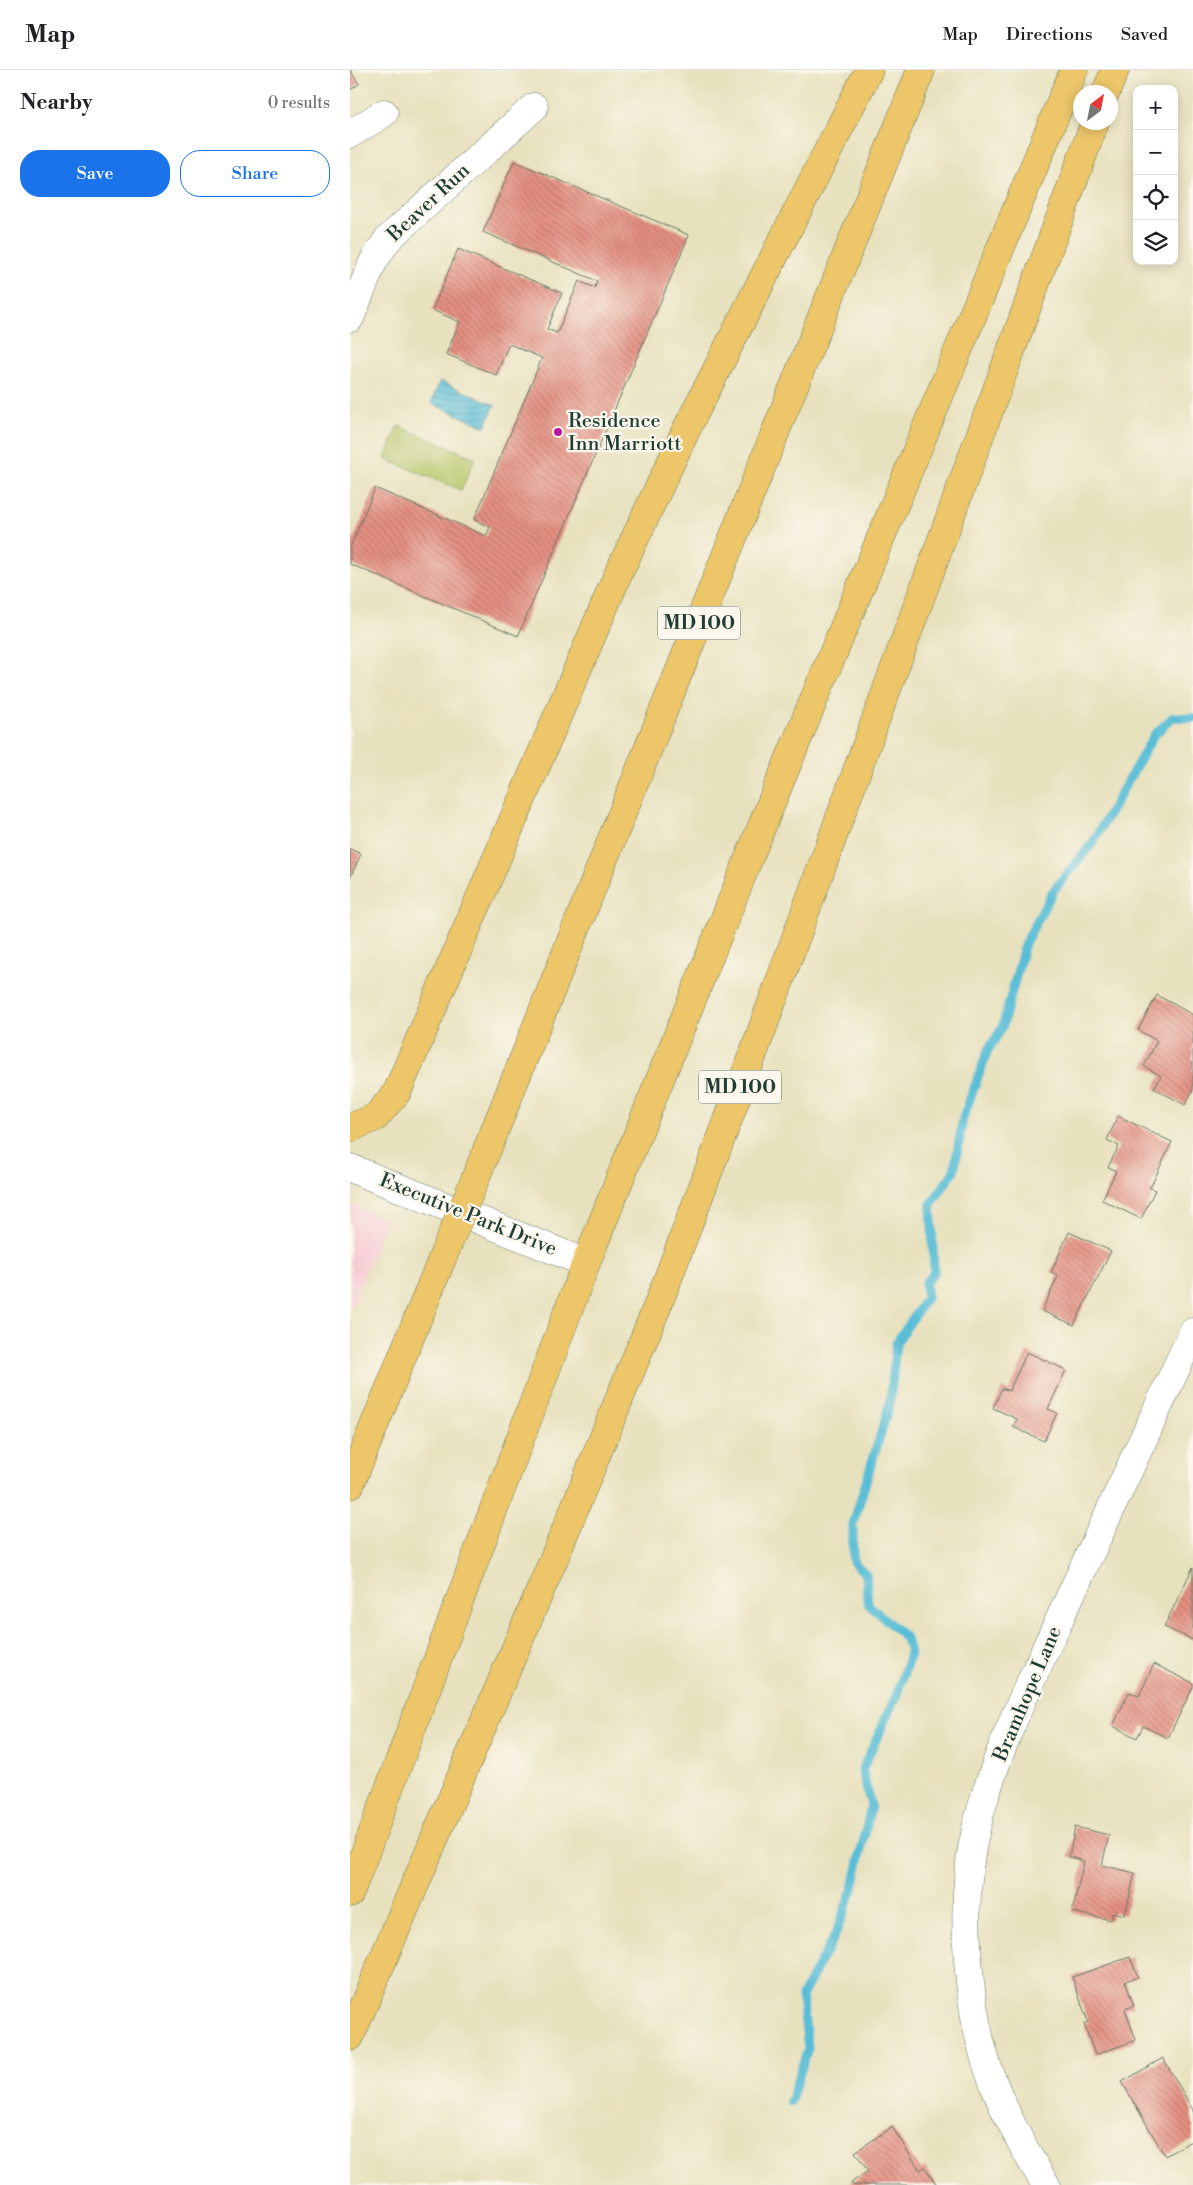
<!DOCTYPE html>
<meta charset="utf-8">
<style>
body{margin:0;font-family:"Libre Bodoni",serif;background:#f2f2f2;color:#202124}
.controls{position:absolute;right:15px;top:15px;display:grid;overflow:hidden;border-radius:10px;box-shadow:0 2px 12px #0003}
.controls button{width:45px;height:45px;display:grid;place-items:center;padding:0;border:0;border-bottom:1px solid #e0e0e0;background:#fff;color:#202124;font:25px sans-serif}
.compass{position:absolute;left:723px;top:15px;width:45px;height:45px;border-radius:50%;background:#fff;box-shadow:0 2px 12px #0003;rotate:32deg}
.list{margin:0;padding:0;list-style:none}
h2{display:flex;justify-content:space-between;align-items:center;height:65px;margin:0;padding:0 20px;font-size:21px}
h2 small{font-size:16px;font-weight:400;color:#757577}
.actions{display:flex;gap:10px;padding:15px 20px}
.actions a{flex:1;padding:11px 0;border:1px solid #1a73e8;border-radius:20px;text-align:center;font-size:18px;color:#1a73e8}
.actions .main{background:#1a73e8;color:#fff}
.icon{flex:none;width:28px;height:28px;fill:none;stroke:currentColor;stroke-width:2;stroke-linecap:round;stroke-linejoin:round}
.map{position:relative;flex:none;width:843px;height:2115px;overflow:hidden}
header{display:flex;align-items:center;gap:30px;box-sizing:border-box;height:70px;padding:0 25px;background:#fff;border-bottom:1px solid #e0e0e0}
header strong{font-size:24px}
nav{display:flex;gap:28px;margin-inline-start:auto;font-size:18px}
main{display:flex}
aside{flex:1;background:#fff}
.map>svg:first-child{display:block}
</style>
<header>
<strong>Map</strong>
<nav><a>Map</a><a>Directions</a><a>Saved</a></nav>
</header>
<main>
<aside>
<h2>Nearby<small>0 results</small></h2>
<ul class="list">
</ul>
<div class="actions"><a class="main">Save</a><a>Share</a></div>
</aside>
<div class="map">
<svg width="843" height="2115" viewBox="0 0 843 2115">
<defs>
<pattern id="water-rules" width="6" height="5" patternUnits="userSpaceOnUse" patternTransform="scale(1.25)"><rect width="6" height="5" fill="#58bdd6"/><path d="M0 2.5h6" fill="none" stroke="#489bae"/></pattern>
<pattern id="building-back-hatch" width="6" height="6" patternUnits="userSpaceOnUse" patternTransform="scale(1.25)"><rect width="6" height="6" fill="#e59082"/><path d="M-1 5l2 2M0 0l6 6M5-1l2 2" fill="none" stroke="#b9776b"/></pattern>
</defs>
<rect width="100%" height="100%" fill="#fbf7ec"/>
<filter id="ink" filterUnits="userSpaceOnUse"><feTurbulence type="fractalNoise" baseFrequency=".02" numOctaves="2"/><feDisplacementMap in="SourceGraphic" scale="10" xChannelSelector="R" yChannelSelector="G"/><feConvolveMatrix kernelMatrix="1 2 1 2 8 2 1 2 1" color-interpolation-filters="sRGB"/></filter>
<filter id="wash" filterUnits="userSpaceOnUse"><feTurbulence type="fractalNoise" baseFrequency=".0096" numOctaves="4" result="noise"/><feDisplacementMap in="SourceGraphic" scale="20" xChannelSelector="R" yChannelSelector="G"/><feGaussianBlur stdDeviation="1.12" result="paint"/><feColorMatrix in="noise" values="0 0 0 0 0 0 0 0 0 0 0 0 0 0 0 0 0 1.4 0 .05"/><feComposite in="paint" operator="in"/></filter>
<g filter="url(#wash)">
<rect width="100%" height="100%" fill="#e8e1be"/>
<!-- built -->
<polygon fill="#f6cfd6" points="0,1134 37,1149 0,1240"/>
<!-- pitch -->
<polygon fill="#b6c567" stroke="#6a814e" points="48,356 125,388 111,420 35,389"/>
<!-- water -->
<polygon fill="url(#water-rules)" stroke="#3c7d85" points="90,311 145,335 135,357 81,333"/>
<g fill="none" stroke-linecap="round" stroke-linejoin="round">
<!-- stream -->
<polyline stroke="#58bdd6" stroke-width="9" points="440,2032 458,1979 452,1926 485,1865 503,1818 521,1736 512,1700 547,1624 560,1584 556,1568 518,1534 516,1504 503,1492 503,1454 540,1333 546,1273 577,1227 575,1213 584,1203 581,1134 604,1101 613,1048 638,980 652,958 675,873 703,821 743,772 804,665 823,647 843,648"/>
</g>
<g id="blocks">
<!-- building -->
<g fill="url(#building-back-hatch)">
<polygon points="0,0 9,14 0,20"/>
<polygon points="164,91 339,165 168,566 0,494 0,478 25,418 136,466 140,457 124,450 192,288 159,274 146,305 96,284 110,252 82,240 108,179 212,223 197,259 207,263 229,211 245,218 247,211 133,162"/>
<polygon points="0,779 11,784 0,808"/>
<polygon points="807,925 843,945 843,1020 835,1035 804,1018 811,1006 794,996 807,971 788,960"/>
<polygon points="768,1046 822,1072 800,1118 805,1120 791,1149 752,1130 766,1101 758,1097 769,1076 757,1070"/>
<polygon points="719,1162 761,1181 724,1255 692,1241 708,1206 701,1202"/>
<polygon points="677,1282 716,1300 698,1339 707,1343 694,1371 663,1357 667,1349 643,1338 652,1318 659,1321"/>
<polygon points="843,1497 843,1570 814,1557"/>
<polygon points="804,1594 843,1613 843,1617 818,1668 793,1656 787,1668 763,1656 779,1622 789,1626"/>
<polygon points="725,1757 759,1765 752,1795 785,1803 775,1845 763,1842 761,1850 722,1842 734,1791 719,1787"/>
<polygon points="780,1887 788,1907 775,1911 784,1936 775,1939 786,1970 745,1985 734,1954 738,1952 722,1907"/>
<polygon points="813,1988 843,2040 843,2070 815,2086 772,2012"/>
<polygon points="542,2057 570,2100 575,2097 587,2115 502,2115 501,2113 518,2101 505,2082"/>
</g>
</g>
</g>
<g filter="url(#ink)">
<use href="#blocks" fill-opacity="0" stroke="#657664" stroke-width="1"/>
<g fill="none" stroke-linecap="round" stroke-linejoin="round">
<defs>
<g id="minor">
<polyline points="0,64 34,43"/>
<polyline points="0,248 23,192 38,169 184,37"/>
<polyline points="0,1098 236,1193"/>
<path d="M 696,2115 C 676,2083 659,2052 645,2017 C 616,1947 608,1832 626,1759 C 645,1680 683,1607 717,1533 C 759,1443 801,1353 843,1262"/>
</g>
<g id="motorway">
<polyline points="756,22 765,0"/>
<polyline points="0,1058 26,1047 47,1022 269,502 339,354 519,0"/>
<polyline points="126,1107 571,0"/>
<polyline points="0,1415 96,1179"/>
<polyline points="0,1823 236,1193 420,736 724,0"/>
<polyline points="0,1967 205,1486 309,1232 406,976 745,52"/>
</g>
</defs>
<!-- minor casing -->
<use href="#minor" stroke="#657664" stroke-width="29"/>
<!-- motorway casing -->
<use href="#motorway" stroke="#657664" stroke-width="29"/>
<!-- minor -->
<use href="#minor" stroke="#fff" stroke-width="28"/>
<!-- motorway -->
<use href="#motorway" stroke="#ecc669" stroke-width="28"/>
<defs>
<polyline id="motorway-bridge" points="96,1179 126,1107"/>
</defs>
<!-- motorway-bridge casing -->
<use href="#motorway-bridge" stroke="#657664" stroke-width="29" stroke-linecap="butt"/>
<!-- motorway-bridge -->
<use href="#motorway-bridge" stroke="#ecc669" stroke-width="28"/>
</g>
</g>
<!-- markers -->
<circle fill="#b5179e" stroke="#fbf7ec" stroke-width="2" cx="208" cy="362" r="5"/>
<g text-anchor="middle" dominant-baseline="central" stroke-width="4.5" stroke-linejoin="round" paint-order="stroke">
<!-- shield labels -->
<g fill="#fbf7ec" stroke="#61756b" stroke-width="1">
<rect x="308" y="536.5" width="82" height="33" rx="4"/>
<rect x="349" y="1000.5" width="82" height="33" rx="4"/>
</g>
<g font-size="19" font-weight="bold" fill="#1f3d34">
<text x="349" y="553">MD 100</text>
<text x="390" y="1017">MD 100</text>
</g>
<!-- street labels -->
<g font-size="20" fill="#1f3d34" stroke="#fbf7ec">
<text transform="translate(79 133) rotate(-43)">Beaver Run</text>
<text transform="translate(118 1145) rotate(22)">Executive Park Drive</text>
<text transform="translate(678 1624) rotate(-67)">Bramhope Lane</text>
</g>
<!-- poi labels -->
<g font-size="20" fill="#1f3d34" stroke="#fbf7ec" text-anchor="start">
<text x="218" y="351">Residence<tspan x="218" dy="23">Inn Marriott</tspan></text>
</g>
</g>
</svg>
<div class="controls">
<button>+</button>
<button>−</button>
<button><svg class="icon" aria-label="locate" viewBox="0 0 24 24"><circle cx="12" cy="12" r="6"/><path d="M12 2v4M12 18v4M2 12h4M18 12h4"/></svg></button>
<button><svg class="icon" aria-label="layers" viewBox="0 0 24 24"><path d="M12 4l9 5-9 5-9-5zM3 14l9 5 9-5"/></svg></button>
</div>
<svg class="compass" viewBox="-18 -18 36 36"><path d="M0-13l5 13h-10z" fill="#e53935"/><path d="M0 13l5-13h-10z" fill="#757577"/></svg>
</div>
</main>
